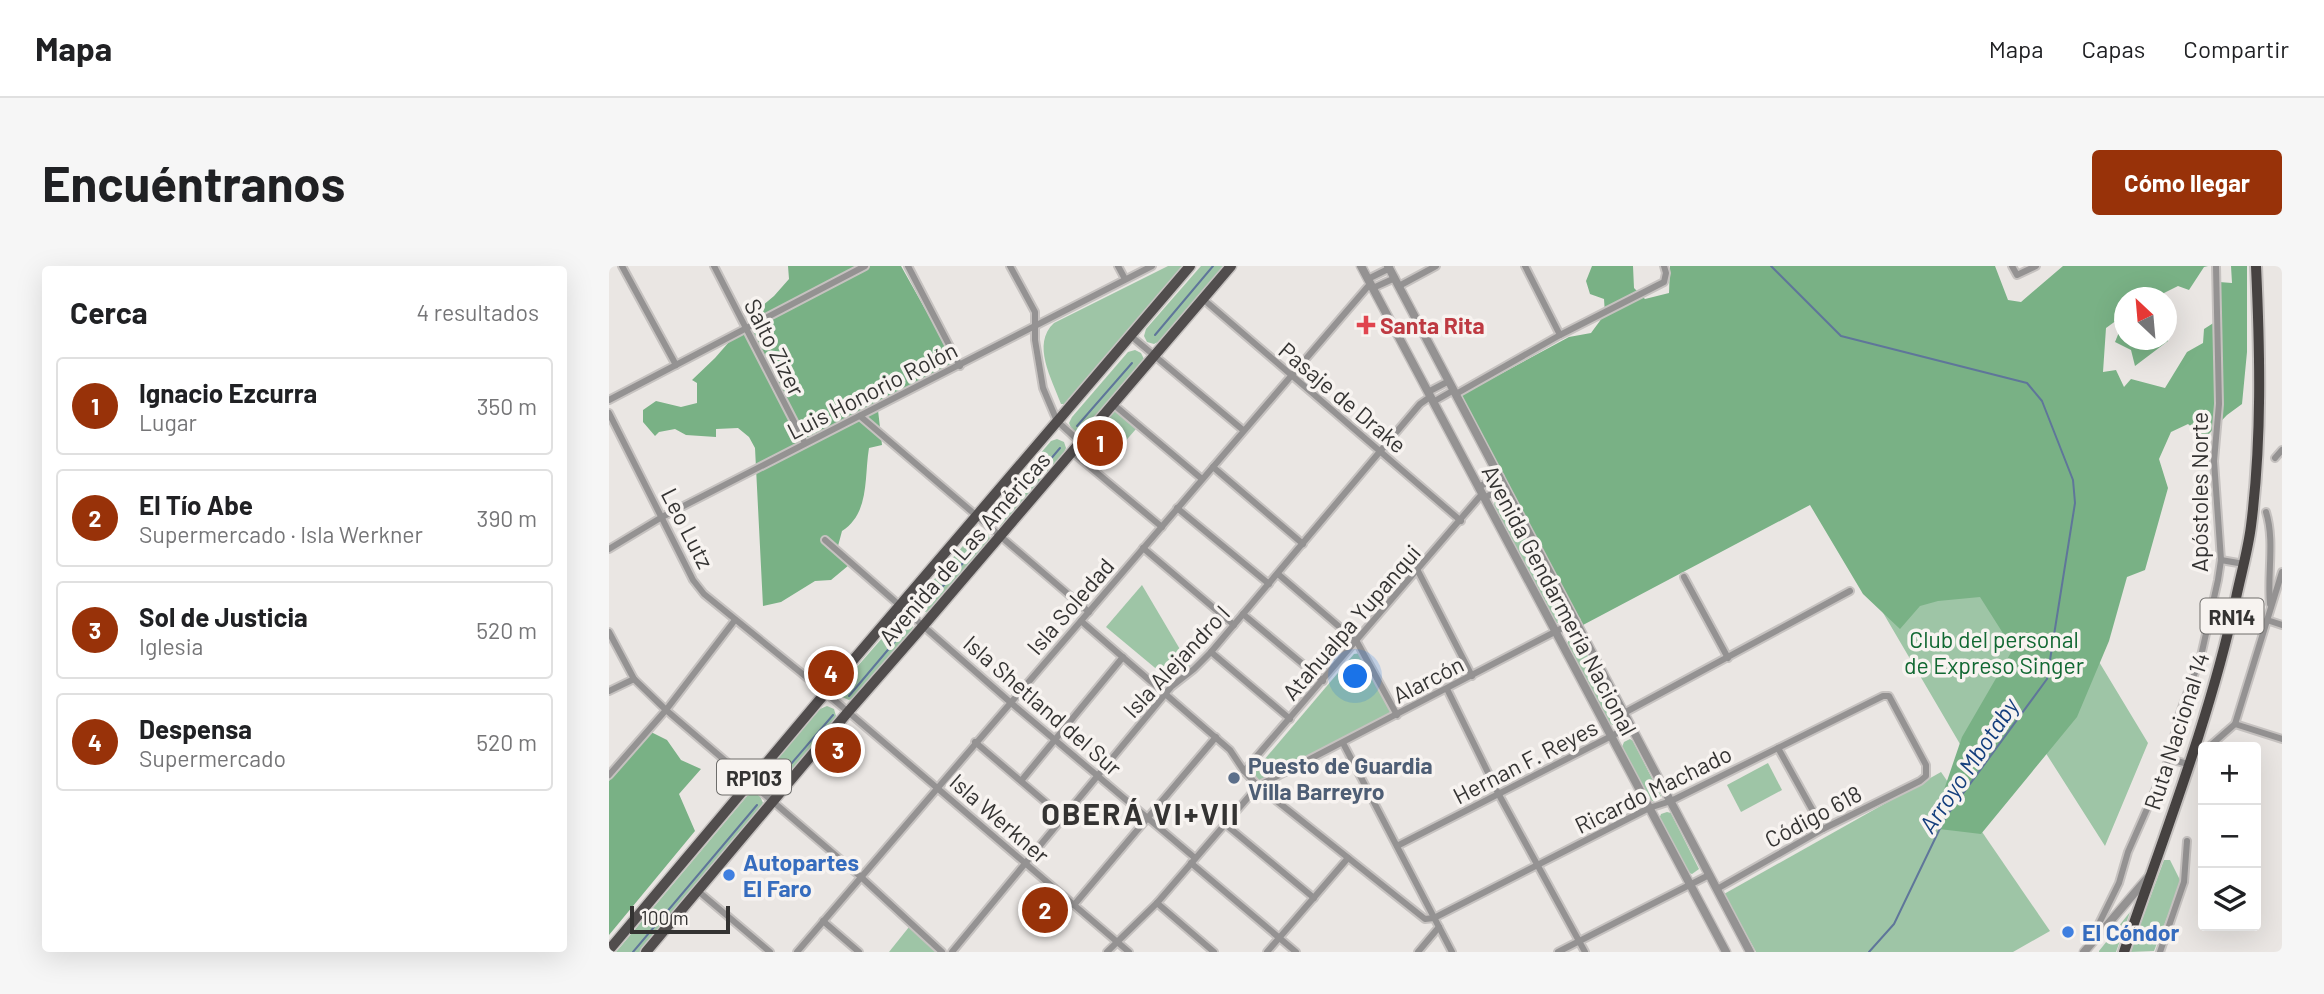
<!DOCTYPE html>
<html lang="es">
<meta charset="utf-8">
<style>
body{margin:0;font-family:Barlow,sans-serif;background:#f6f6f6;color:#202124}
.controls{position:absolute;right:21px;bottom:21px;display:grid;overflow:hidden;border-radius:7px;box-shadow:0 7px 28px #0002}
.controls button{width:63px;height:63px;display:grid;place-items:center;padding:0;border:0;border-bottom:2px solid #e0e0e0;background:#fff;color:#202124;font:35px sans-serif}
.compass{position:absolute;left:1505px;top:21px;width:63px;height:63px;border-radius:50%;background:#fff;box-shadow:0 7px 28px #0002;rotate:334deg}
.scale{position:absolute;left:21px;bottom:18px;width:100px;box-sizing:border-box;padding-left:7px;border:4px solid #343332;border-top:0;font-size:19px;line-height:24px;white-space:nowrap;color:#343332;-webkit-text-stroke:5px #f7f3f0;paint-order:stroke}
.you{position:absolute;left:747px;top:411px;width:24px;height:24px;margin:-18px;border:5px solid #fff;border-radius:50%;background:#1a73e8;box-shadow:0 0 0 10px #1a73e833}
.badge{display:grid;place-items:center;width:46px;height:46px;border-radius:50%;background:#983209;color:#fff;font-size:23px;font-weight:700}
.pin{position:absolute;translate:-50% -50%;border:4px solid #fff;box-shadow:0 2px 7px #0006}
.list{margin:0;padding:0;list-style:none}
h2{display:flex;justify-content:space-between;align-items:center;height:91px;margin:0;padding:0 28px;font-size:30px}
h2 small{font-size:23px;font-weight:400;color:#757577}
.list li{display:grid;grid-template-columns:46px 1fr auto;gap:21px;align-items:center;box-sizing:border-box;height:98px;margin:0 14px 14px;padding:0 14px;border:2px solid #e0e0e0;border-radius:7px}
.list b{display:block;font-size:26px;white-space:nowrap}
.list p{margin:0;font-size:23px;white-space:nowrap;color:#757577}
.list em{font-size:23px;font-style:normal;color:#757577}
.icon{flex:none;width:38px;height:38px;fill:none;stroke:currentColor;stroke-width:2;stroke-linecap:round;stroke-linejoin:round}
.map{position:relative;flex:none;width:1673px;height:686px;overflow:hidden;border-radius:7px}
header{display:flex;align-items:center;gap:42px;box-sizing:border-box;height:98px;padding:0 35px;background:#fff;border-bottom:2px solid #e0e0e0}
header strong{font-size:33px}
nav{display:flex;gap:38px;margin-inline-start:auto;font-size:24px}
.intro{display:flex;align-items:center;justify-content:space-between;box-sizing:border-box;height:168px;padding:0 42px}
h1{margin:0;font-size:49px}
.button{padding:18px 32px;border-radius:7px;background:#983209;color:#fff;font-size:24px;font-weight:700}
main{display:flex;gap:42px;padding:0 42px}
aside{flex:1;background:#fff;border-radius:7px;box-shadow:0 7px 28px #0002}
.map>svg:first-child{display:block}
</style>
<header>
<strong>Mapa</strong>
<nav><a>Mapa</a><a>Capas</a><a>Compartir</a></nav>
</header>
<div class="intro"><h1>Encuéntranos</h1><a class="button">Cómo llegar</a></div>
<main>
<aside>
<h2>Cerca<small>4 resultados</small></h2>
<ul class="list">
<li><span class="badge">1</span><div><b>Ignacio Ezcurra</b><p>Lugar</p></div><em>350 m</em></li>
<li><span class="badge">2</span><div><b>El Tío Abe</b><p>Supermercado · Isla Werkner</p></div><em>390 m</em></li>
<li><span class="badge">3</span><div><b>Sol de Justicia</b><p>Iglesia</p></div><em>520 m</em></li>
<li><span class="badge">4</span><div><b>Despensa</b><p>Supermercado</p></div><em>520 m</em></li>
</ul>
</aside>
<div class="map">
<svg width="1673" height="686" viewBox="0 0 1673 686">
<rect width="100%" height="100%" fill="#eae6e3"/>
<!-- green -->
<g fill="#9ec5a6">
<path d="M 559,0 L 577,0 L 457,138 L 452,138 C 443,113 422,78 445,57 Z"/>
<polygon points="592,0 617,0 551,75 545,78 538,76 535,70 537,63"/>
<polygon points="526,84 532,87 535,93 532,100 477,163 470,166 463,164 460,157 463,151 519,86"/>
<polygon points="504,143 527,163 492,203 469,184"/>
<polygon points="448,173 455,176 457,182 454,189 397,257 391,260 384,257 381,251 383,244 442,175"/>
<polygon points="892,230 897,235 958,349 956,355 951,358 946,356 885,240 886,233"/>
<polygon points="372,264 379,267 381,273 378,280 324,343 317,346 310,344 307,337 310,331 366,266"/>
<polygon points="1428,293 1539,477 1496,580 1417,456 1358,490 1256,316"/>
<polygon points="533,319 582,402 557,411 497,361"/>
<polygon points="296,351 302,354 304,361 301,367 247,431 240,434 233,431 230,425 233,418 289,354"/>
<polygon points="966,371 970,372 1011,450 1009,456 1004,459 999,457 958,378 960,373"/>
<polygon points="752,387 783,447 652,516 644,507 745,388"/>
<polygon points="218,440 225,443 227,450 224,456 169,520 163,523 156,520 153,514 155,507 211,443"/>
<polygon points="1021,473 1024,475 1052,530 1046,536 1040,534 1013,481 1015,476"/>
<polygon points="1159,497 1173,524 1132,546 1118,519"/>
<polygon points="1332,506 1441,665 1404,686 1147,686 1115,628"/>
<polygon points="145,527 151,530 154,537 151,543 31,686 7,686 138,530"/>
<polygon points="1058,546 1062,547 1090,603 1083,608 1078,606 1050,553 1052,548"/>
<polygon points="1555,594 1561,594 1572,616 1545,685 1521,686"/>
<polygon points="1521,646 1507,686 1490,686 1490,685"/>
<polygon points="300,661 330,686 280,686"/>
</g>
<!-- forest -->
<g fill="#79b185">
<path d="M 179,0 L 292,0 L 348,100 L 269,144 L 273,179 L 260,182 C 255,212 261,247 233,265 L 229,280 L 240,299 L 222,314 L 206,315 L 172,336 L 154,340 L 146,182 L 140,171 L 129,162 L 107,163 L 107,171 L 77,169 L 66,163 L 50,166 L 46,170 L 34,156 L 34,144 L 47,135 L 72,141 L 88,137 L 88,117 L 83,114 L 106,92 L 148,44 L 165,30 L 180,13 Z"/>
<polygon points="983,0 1024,0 1025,22 1036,33 1060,27 1061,0 1386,0 1399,34 1412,36 1454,0 1599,0 1595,1 1580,24 1569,20 1555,27 1553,31 1516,32 1515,49 1497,62 1494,106 1507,104 1515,121 1522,113 1556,122 1578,86 1594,77 1595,63 1606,56 1610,16 1623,17 1622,0 1638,0 1638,86 1633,138 1618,149 1596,172 1579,158 1562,166 1550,193 1559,222 1536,304 1518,311 1500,375 1468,451 1372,568 1322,562 1353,471 1404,383 1371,331 1329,335 1311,340 1291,363 1254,328 1201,239 974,359 847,132 960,71 982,67 996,48 995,33 981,28 977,15"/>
<polygon points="1515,54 1516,74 1558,74 1558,57 1559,60 1559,75 1526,100 1522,84 1506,76"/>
<polygon points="42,466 58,474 72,494 92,503 70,528 86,565 0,669 0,515"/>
</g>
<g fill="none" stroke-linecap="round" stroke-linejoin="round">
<!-- stream -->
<g stroke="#5f769a" stroke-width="2">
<polyline points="1162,0 1232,70 1418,117 1433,135 1464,214 1466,237 1438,413 1336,552 1285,658 1260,686"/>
<polyline points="546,69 604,0"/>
<polyline points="468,160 523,97"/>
<polyline points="391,253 451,182"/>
<polyline points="315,342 374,274"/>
<polyline points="240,430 299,360"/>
<polyline points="164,519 224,449"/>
<polyline points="24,686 148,539"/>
</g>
<defs>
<g id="minor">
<polyline points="13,0 67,99"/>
<polyline points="105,0 196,177"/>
<polyline points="299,0 351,100"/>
<polyline points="401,0 426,46 426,74 434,122 448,155 471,176"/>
<polyline points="509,0 516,13"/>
<polyline points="1403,0 1408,9 1427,0"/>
<polyline points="759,13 781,2"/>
<polyline points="790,20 827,0"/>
<polyline points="764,22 786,12"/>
<polyline points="594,33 852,255"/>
<polyline points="951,69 1055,16 1057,7 1055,0"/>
<polyline points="522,70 634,164"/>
<polyline points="819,126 840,115"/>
<polyline points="847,128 951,69 916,0"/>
<polyline points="0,134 256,0"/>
<polyline points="824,136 845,124"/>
<polyline points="504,138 593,213"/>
<polyline points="0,147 84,314 95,328 217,427 520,686"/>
<polyline points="251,150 480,346"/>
<polyline points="463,186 553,261"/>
<polyline points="1666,192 1673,184"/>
<polyline points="604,201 694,278"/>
<polyline points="869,221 891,211"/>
<polyline points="875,232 896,221"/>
<polyline points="568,242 660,318"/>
<path d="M 1657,246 C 1666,275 1658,308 1661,338"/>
<polyline points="216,274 401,436 586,592"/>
<polyline points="534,282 625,359"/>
<polyline points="0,283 53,251 543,0"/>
<polyline points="1612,294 1635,298"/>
<polyline points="809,305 863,410"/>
<polyline points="669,308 748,376 788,449"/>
<polyline points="1075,311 1119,392"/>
<polyline points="634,348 714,415"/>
<polyline points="1658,354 1673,359"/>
<polyline points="472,355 621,484 635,505 649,520 816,653 825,652 1040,542 1062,535 1274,430 1280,430 1317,499 1317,510 1311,515 1214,563 1108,623"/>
<polyline points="0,366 25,413 57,444 252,611 333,686"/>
<polyline points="602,386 681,453"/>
<polyline points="838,423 889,527 976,686"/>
<polyline points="0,425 25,413"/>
<polyline points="1015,447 1241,325"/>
<polyline points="1626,458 1673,473"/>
<polyline points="366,476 455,552"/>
<polyline points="734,477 843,686"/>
<polyline points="1602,479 1626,458 1673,306"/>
<polyline points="1169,482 1214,563"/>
<polyline points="1560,493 1579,498"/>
<polyline points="635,505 873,228"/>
<polyline points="0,509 57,444 126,354"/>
<polyline points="412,515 514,391"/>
<polyline points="616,558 705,632"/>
<polyline points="788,580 1022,460"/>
<polyline points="582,597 687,686"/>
<polyline points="89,625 161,686"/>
<polyline points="548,637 605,686"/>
<polyline points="465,639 607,471"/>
<polyline points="214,655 250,686"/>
<polyline points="1482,674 1510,617 1519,586 1560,493 1570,450 1592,390 1609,314 1612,294 1605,195 1610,138 1607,0"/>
<polyline points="188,686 761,18"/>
<polyline points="343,686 562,421 585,403 602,386 811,138 821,131"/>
<polyline points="498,686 548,637 649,520 967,355"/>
<polyline points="658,686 739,592"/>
<polyline points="809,686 830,661"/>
<polyline points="949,686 1100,609"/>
<polyline points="1551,686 1575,616 1578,575"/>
</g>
<g id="tertiary">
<polyline points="752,0 1117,686"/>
<polyline points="779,0 1141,686"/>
<polyline points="1475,686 1541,609"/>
</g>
<g id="primary">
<polyline points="0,684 234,406 581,0"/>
<polyline points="37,686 239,446 315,359 622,0"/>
</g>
<path id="trunk" d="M 1515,686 C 1555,569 1601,453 1627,332 C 1632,308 1639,284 1642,260 C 1653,174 1651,86 1647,0"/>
</defs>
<!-- minor casing -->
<use href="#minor" stroke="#c6c2c0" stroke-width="10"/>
<!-- tertiary casing -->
<use href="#tertiary" stroke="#c6c2c0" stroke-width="11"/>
<!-- primary casing -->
<use href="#primary" stroke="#c6c2c0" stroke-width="13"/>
<!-- trunk casing -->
<use href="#trunk" stroke="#c6c2c0" stroke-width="14"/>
<!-- minor -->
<use href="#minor" stroke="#949292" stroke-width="6"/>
<!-- tertiary -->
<use href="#tertiary" stroke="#949292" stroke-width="8"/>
<!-- primary -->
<use href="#primary" stroke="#514d4d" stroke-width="10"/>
<!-- trunk -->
<use href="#trunk" stroke="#464241" stroke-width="10"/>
</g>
<!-- markers -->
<path fill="#e0444e" stroke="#f7f3f0" stroke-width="2.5" d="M753.5 48.5h7v7h7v7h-7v7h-7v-7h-7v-7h7z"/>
<circle fill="#5c6f8a" stroke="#f7f3f0" stroke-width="2.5" cx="625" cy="512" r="7"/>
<g fill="#3f7fe0" stroke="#f7f3f0" stroke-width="2.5">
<circle cx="120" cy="609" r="7"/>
<circle cx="1459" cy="666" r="7"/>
</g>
<g text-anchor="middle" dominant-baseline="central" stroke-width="7" stroke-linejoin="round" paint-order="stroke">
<!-- shield labels -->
<g fill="#f7f3f0" stroke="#6e6d6b" stroke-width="2">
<rect x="1591.5" y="332.5" width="63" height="35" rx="5"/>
<rect x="108" y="493.5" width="74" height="35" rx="5"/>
</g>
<g font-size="21" font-weight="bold" fill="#343332">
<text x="1623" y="350">RN14</text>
<text x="145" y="511">RP103</text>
</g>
<!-- health labels -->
<g font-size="23" font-weight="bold" fill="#be3a42" stroke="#f7f3f0" text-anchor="start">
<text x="771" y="59">Santa Rita</text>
</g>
<!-- street labels -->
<g font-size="23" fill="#343332" stroke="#f7f3f0">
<text transform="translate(166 81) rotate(63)">Salto Zizer</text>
<text transform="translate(263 124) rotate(-27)">Luis Honorio Rolón</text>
<text transform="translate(734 131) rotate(40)">Pasaje de Drake</text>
<text transform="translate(1590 226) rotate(-90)">Apóstoles Norte</text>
<text transform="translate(79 262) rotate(63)">Leo Lutz</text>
<text transform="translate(355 282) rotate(-49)">Avenida de Las Américas</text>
<text transform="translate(951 334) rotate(62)">Avenida Gendarmería Nacional</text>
<text transform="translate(461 340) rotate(-49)">Isla Soledad</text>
<text transform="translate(742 356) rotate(-49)">Atahualpa Yupanqui</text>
<text transform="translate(567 395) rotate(-47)">Isla Alejandro I</text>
<text transform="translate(819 413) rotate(-27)">Alarcón</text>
<text transform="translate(434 439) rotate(41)">Isla Shetland del Sur</text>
<text transform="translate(1567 465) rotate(-72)">Ruta Nacional 14</text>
<text transform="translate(916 495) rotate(-27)">Hernan F. Reyes</text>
<text transform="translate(1044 523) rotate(-26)">Ricardo Machado</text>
<text transform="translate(1204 550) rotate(-28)">Código 618</text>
<text transform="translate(391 552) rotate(41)">Isla Werkner</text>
</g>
<!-- park labels -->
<g font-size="23" fill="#116832" stroke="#f7f3f0">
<text x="1385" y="373">Club del personal<tspan x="1385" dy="26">de Expreso Singer</tspan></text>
</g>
<!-- service labels -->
<g font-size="23" font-weight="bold" fill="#4e5e75" stroke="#f7f3f0" text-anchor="start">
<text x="639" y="499">Puesto de Guardia<tspan x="639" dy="26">Villa Barreyro</tspan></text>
</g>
<!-- shop labels -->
<g font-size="23" font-weight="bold" fill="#366cbe" stroke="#f7f3f0" text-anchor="start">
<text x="134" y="596">Autopartes<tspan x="134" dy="26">El Faro</tspan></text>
<text x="1473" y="666">El Cóndor</text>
</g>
<!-- water labels -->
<g font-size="24" font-style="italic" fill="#143e7d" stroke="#f7f3f0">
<text transform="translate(1359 499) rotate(-56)">Arroyo Mbotaby</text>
</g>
<!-- district labels -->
<g font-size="30" font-weight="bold" letter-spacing="2" fill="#343332" stroke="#f7f3f0">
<text x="532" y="547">OBERÁ VI+VII</text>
</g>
</g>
</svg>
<div class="controls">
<button>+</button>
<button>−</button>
<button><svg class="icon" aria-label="layers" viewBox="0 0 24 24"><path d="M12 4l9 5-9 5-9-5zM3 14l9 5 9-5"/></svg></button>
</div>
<svg class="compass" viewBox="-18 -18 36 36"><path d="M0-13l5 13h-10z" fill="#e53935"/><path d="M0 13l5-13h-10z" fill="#757577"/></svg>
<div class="scale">100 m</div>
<div class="you"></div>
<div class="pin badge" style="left:491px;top:177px">1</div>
<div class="pin badge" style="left:436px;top:644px">2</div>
<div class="pin badge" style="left:229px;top:484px">3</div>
<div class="pin badge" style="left:222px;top:407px">4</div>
</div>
</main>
